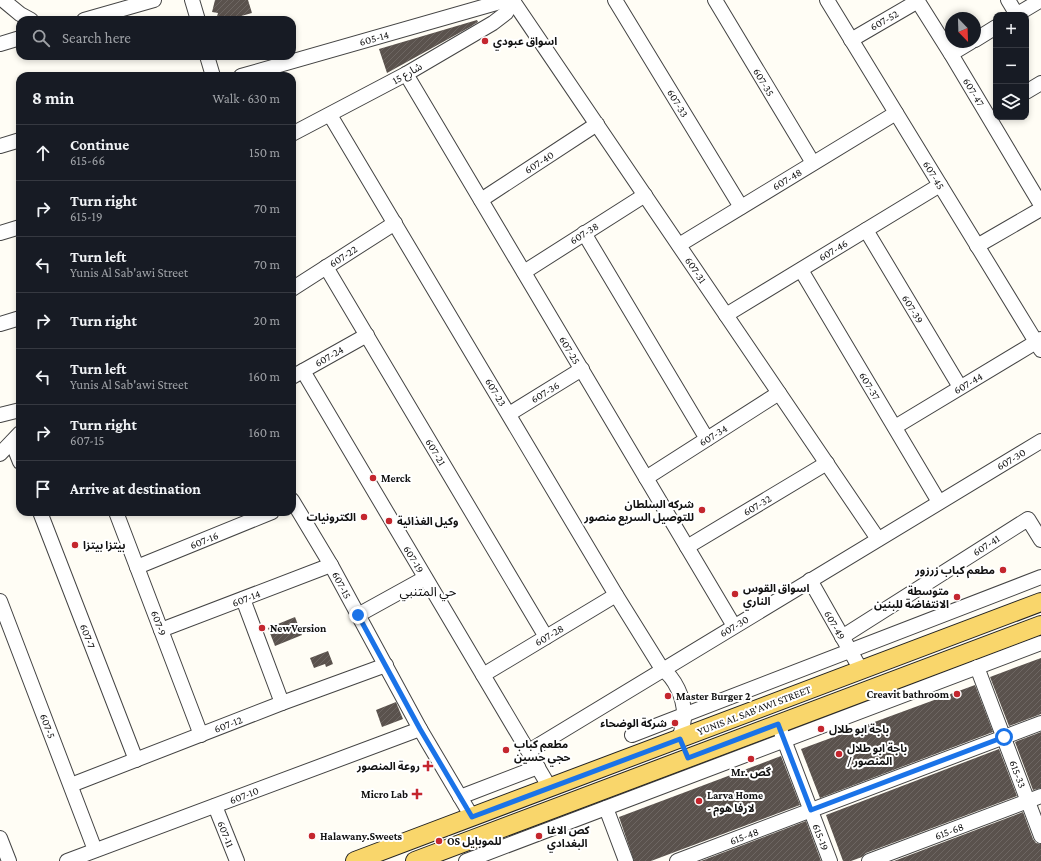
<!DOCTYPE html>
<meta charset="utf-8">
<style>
body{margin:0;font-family:"Crimson Pro","Noto Sans Arabic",serif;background:#242831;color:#f1f3f6}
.controls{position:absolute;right:12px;top:12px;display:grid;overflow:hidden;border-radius:8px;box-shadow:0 2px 6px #0003}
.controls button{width:36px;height:36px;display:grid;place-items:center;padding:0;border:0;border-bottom:1px solid #363941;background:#171b24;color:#f1f3f6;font:20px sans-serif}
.compass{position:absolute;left:945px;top:12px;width:36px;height:36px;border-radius:50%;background:#171b24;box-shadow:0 2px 6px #0003;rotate:157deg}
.stop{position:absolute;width:12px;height:12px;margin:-9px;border:3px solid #1a73e8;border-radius:50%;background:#fff}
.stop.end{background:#1a73e8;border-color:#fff;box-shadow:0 1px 4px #0008}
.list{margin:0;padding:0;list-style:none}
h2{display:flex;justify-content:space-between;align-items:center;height:52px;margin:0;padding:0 16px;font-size:17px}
h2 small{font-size:13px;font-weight:400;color:#9ea1a6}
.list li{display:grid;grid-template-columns:26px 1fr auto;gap:12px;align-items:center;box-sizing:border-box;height:56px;padding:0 16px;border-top:1px solid #363941}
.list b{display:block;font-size:15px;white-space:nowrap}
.list p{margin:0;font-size:13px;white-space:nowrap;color:#9ea1a6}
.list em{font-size:13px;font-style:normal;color:#9ea1a6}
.icon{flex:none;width:22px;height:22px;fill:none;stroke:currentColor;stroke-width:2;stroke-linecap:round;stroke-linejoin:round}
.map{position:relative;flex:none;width:1041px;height:861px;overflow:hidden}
.search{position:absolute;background:#171b24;box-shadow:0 2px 6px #0003;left:16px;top:16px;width:280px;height:44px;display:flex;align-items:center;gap:10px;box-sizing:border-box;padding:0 14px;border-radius:12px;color:#9ea1a6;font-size:15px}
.panel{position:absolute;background:#171b24;box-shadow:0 2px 6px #0003;left:16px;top:72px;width:280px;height:444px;border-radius:12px}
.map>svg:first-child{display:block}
</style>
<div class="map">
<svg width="1041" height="861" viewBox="0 0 1041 861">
<defs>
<pattern id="building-hatch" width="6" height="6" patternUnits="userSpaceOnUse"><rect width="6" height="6" fill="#5a524d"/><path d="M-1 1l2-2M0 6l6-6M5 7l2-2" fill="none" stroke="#6d6662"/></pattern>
</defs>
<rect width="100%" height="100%" fill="#fffdf5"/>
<!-- building -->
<g fill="url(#building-hatch)">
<polygon points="215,0 248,0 252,13 227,20 216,20 218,13 212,12"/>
<polygon points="477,20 478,22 470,27 387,73 379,49"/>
<polygon points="295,617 302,635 275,646 268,628"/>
<polygon points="328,651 333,664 326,667 325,664 314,668 310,658"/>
<polygon points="1041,658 1041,714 1009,726 990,677"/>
<polygon points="975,685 993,732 820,798 801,749"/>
<polygon points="396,702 403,719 382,727 376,710"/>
<polygon points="1041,732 1041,788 1033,790 1015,742"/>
<polygon points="999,749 1017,796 866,853 862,857 851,861 843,861 826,815"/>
<polygon points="781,756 800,805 651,861 634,861 619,817"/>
<polygon points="1023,812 1033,839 1036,843 1041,844 1041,861 894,861"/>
<polygon points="806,821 821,861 701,861"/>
</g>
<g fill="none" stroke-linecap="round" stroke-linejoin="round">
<defs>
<g id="minor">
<polyline points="3,0 20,14 31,20"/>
<polyline points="192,0 198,20"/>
<polyline points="509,0 513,1 878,539"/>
<polyline points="615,0 741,207"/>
<polyline points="715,0 813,163"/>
<polyline points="827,0 1041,350"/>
<polyline points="917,0 951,54 1041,205"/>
<polyline points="1008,0 1017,15"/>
<polyline points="1016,15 1041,0"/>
<polyline points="84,20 154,0"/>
<polyline points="851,40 918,1"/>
<polyline points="975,40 996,27"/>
<polyline points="0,44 20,38"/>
<polyline points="951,54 971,42"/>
<polyline points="207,56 213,76"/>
<polyline points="406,74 734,626"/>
<polyline points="241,76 507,0"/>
<polyline points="1026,92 1041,83"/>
<path d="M 330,115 L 616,595 L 662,669 C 675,678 684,698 684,714 C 685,722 681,731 679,739"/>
<polyline points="292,134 406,74 493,23 506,13 514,0"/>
<polyline points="0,146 20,140"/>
<polyline points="481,200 597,124"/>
<polyline points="866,230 960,387"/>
<polyline points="0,233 20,227"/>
<polyline points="584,233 707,439"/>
<polyline points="679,245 896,113"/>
<polyline points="977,246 1041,209"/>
<polyline points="326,267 546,637"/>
<polyline points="801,270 939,502"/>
<polyline points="524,272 645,195"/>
<polyline points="292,289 395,223"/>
<polyline points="726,315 940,185"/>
<polyline points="0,324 20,318"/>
<polyline points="303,371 550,788"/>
<polyline points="292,377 367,335"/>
<polyline points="509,414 582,369"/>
<polyline points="0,415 20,410"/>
<polyline points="895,427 1041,339"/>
<polyline points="12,442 20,462"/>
<polyline points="0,454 20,433"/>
<polyline points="646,478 779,393"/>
<polyline points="292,500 331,565 420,729 472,817"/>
<polyline points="40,512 136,760"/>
<polyline points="116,512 201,735"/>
<polyline points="687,547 827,463"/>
<polyline points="137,567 272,512"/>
<polyline points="810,580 861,670"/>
<polyline points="243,599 282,703"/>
<polyline points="0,601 95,850"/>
<polyline points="358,615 425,578"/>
<polyline points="161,630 331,565"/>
<polyline points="842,637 1028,519 1041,540"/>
<polyline points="977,667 1041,836"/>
<polyline points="483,675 616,595"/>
<polyline points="781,732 830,861"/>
<polyline points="632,735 1041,577"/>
<polyline points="529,751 1041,441"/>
<polyline points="71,785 282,703 386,665"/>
<polyline points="460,797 538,767"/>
<polyline points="215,806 237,861"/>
<polyline points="606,808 626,861"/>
<polyline points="0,838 9,861"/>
<polyline points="67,861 420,729"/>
<polyline points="466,861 1041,643"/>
<polyline points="677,861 1041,723"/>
<polyline points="869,861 1041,796"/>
</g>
<g id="major">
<polyline points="355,861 1041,602"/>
<polyline points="415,861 1041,625"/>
</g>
</defs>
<!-- minor casing -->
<use href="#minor" stroke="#444" stroke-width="16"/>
<!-- major casing -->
<use href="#major" stroke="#222" stroke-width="20"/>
<!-- minor -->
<use href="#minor" stroke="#fff" stroke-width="14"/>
<!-- major -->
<use href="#major" stroke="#f9d66b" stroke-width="18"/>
</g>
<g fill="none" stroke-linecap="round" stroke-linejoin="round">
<!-- route -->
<polyline stroke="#1a73e8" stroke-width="5" points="358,615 420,729 472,817 680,739 688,758 778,724 811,810 1004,737"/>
</g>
<!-- markers -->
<g fill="#c4262e" stroke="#fff" stroke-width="1.5">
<circle cx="485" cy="41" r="4"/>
<circle cx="373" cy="478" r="4"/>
<circle cx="702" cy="510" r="4"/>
<circle cx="364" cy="517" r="4"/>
<circle cx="389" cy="521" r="4"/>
<circle cx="75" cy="545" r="4"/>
<circle cx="1003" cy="570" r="4"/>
<circle cx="735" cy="594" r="4"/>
<circle cx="957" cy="597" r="4"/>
<circle cx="262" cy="628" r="4"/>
<circle cx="957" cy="694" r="4"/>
<circle cx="668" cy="696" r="4"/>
<circle cx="675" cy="723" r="4"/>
<circle cx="821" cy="729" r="4"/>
<circle cx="506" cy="750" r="4"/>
<circle cx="839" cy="754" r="4"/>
<circle cx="751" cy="759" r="4"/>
<path d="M426 760h4v4h4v4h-4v4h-4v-4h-4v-4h4z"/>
<path d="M415 788h4v4h4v4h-4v4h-4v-4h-4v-4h4z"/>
<circle cx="699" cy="801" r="4"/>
<circle cx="312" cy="836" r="4"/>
<circle cx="539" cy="836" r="4"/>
<circle cx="439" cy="841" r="4"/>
</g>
<g text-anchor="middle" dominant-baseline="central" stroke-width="4" stroke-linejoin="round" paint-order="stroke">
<!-- street labels -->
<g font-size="11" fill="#111" stroke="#fff">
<text transform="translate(884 20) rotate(-30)">607-52</text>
<text transform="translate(374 38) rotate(-16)">605-14</text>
<text transform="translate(407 73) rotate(-30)">شارع 15</text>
<text transform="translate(764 82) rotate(59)">607-35</text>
<text transform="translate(974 92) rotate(59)">607-47</text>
<text transform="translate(678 103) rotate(59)">607-33</text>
<text transform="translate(539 162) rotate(-33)">607-40</text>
<text transform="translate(934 175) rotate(59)">607-45</text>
<text transform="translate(787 179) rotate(-31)">607-48</text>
<text transform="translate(584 233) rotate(-32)">607-38</text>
<text transform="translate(833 250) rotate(-31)">607-46</text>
<text transform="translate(343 256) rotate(-33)">607-22</text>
<text transform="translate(696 270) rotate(56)">607-31</text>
<text transform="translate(913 309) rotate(59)">607-39</text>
<text transform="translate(570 350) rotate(59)">607-25</text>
<text transform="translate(329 356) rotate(-30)">607-24</text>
<text transform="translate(968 383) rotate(-31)">607-44</text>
<text transform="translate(870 386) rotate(59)">607-37</text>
<text transform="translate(496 392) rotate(59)">607-23</text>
<text transform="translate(545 392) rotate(-31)">607-36</text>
<text transform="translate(713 435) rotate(-32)">607-34</text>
<text transform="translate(436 452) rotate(59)">607-21</text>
<text transform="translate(1011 459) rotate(-31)">607-30</text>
<text transform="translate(757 505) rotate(-31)">607-32</text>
<text transform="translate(204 540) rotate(-22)">607-16</text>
<text transform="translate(986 545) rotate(-33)">607-41</text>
<text transform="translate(414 559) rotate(59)">607-19</text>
<text transform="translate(342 585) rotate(62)">607-15</text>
<text transform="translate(246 598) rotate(-21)">607-14</text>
<text transform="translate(159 623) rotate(69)">607-9</text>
<text transform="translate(835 625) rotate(60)">607-49</text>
<text transform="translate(734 626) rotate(-31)">607-30</text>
<text transform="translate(549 635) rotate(-31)">607-28</text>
<text transform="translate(88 636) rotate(69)">607-7</text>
<text transform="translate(754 710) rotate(-21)">YUNIS AL SAB'AWI STREET</text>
<text transform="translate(228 724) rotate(-21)">607-12</text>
<text transform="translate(48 726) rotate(69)">607-5</text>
<text transform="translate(1018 774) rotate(69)">615-33</text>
<text transform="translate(244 795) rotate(-21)">607-10</text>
<text transform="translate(949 831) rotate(-21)">615-68</text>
<text transform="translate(226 834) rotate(68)">607-11</text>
<text transform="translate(744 836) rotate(-21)">615-48</text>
<text transform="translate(821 837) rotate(69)">615-19</text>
</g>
<!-- poi labels -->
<g font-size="11" font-weight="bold" fill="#111" stroke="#fff" text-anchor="start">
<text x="493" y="41">اسواق عبودي</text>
<text x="381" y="478">Merck</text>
<text x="694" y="504" text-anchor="end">شركه السلطان<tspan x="694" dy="13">للتوصيل السريع منصور</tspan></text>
<text x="356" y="517" text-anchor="end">الكترونيات</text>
<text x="397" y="521">وكيل الغذائية</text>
<text x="83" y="545">بيتزا بيتزا</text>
<text x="995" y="570" text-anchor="end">مطعم كباب زرزور</text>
<text x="743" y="588">اسواق القوس<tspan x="743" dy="13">الناري</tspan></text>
<text x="949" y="591" text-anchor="end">متوسطة<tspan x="949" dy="13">الانتفاضة للبنين</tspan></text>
<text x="270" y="628">NewVersion</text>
<text x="949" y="694" text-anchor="end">Creavit bathroom</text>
<text x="676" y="696">Master Burger 2</text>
<text x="667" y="723" text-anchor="end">شركة الوضحاء</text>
<text x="829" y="729">باجة ابو طلال</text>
<text x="514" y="744">مطعم كباب<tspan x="514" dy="13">حجي حسين</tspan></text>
<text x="847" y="748">باجة ابو طلال<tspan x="847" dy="13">/ المنصور</tspan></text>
<text x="420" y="766" text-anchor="end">روعة المنصور</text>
<text x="751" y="772" text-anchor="middle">Mr. گص</text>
<text x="408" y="794" text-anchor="end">Micro Lab</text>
<text x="707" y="795">Larva Home<tspan x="707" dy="13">- لارفا هوم</tspan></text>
<text x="547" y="830">كص الاغا<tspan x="547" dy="13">البغدادي</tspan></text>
<text x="320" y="836">Halawany.Sweets</text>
<text x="447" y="841">OS للموبايل</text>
</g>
<!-- quarter labels -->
<g font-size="13" fill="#111" stroke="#fff">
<text x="428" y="591">حي المتنبي</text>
</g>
</g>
</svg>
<div class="controls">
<button>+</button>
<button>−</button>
<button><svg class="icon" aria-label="layers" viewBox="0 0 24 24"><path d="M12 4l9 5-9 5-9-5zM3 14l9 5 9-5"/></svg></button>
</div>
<svg class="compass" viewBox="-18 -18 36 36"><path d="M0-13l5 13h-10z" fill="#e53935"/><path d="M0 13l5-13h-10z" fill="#9ea1a6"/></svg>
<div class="stop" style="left:1004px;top:737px"></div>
<div class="stop end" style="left:358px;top:615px"></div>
<div class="search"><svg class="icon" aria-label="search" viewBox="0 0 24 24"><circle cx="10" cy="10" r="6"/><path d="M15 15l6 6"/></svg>Search here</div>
<section class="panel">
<h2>8 min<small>Walk · 630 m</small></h2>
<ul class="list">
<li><svg class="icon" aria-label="ahead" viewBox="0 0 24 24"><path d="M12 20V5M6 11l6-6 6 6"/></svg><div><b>Continue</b><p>615-66</p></div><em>150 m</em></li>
<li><svg class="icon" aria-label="right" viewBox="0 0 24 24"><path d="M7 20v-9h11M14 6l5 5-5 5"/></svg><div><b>Turn right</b><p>615-19</p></div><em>70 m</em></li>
<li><svg class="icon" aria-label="left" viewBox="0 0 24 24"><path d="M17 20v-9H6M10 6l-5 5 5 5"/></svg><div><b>Turn left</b><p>Yunis Al Sab'awi Street</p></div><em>70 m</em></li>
<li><svg class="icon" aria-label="right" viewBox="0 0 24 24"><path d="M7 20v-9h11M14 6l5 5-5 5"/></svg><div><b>Turn right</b></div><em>20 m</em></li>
<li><svg class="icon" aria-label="left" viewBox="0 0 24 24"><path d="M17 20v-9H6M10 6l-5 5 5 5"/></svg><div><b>Turn left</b><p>Yunis Al Sab'awi Street</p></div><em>160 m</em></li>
<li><svg class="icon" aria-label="right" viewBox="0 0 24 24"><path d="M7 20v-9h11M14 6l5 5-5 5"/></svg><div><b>Turn right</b><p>607-15</p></div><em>160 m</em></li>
<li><svg class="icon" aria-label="arrive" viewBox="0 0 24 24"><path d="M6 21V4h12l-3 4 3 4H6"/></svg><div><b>Arrive at destination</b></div></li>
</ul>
</section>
</div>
